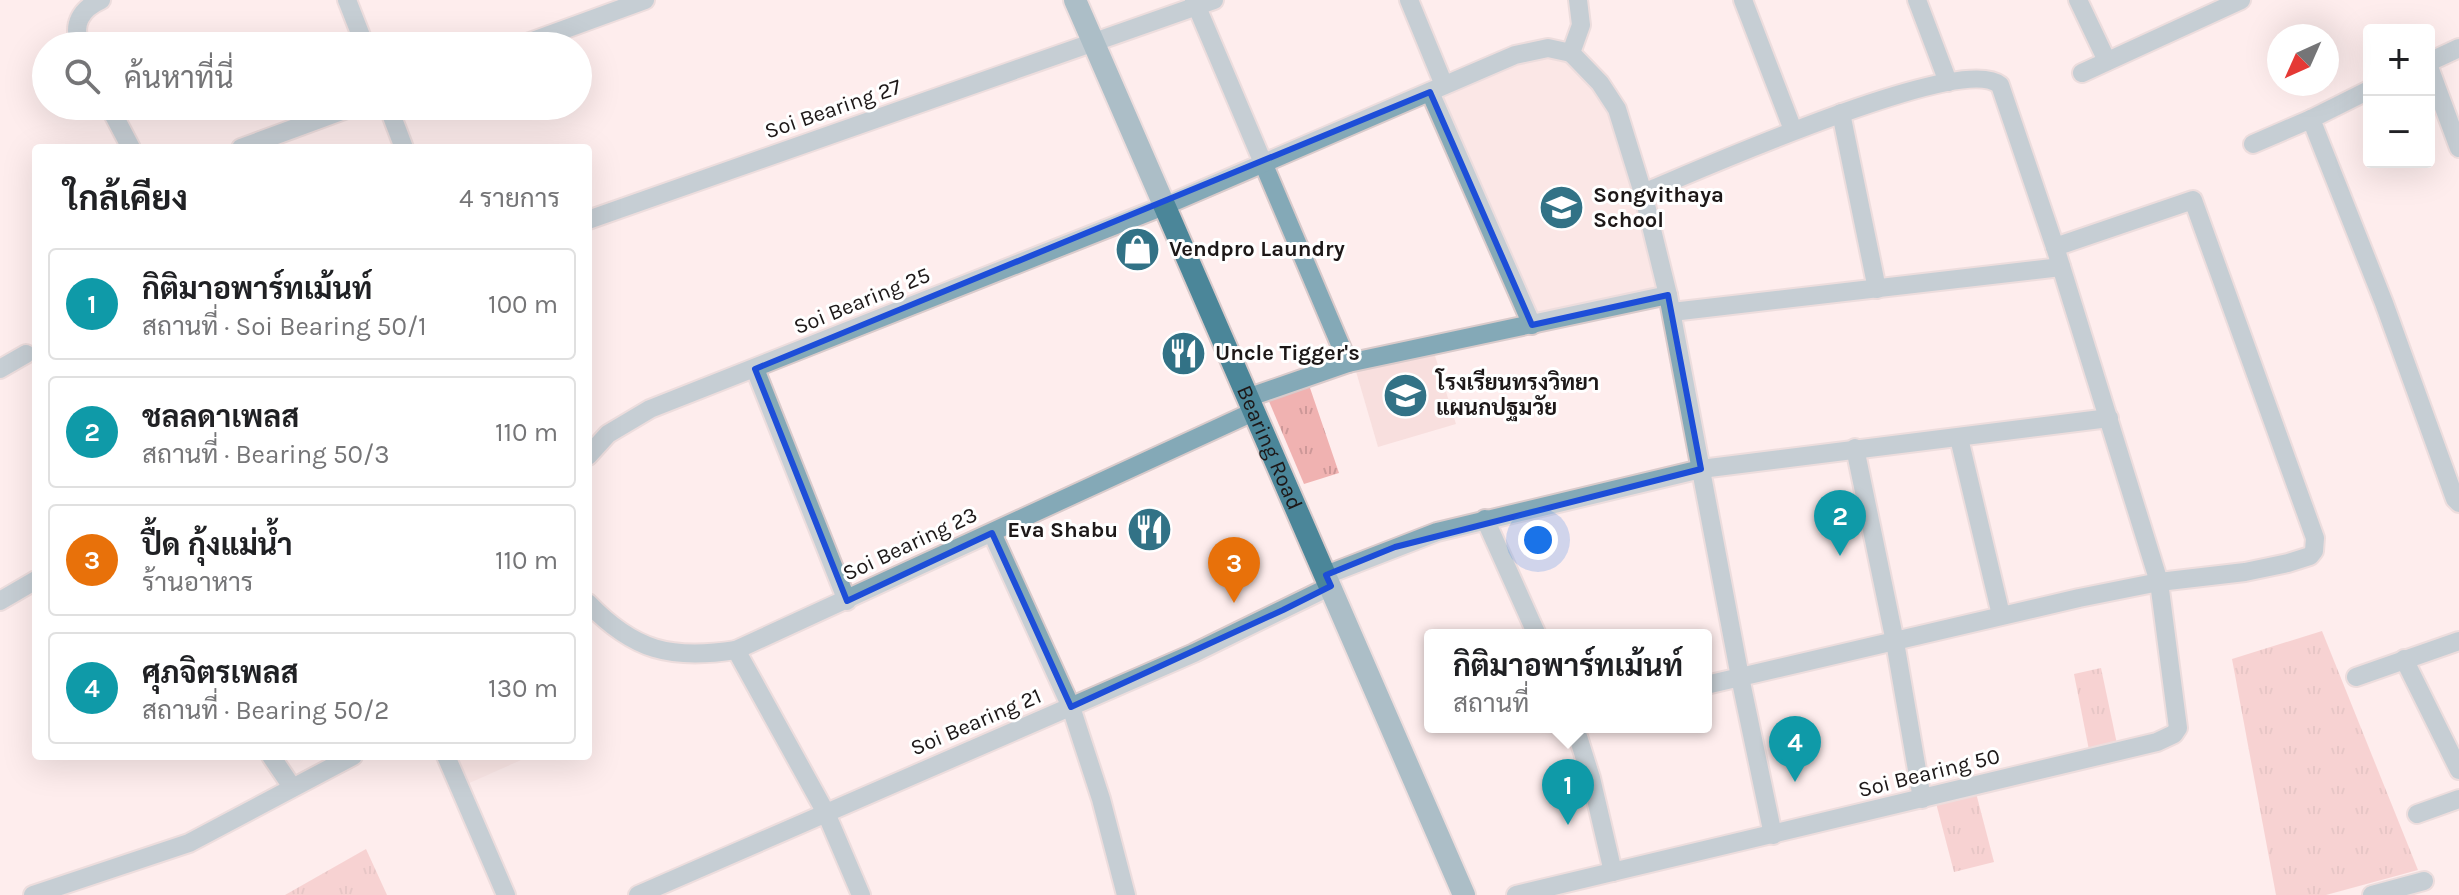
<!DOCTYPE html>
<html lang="th">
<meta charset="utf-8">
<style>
body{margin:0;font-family:Karla,Sarabun,sans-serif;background:#f2f2f2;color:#202124}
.controls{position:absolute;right:24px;top:24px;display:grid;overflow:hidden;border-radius:8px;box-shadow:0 8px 32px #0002}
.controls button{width:72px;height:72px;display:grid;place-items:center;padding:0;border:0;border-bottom:2px solid #e0e0e0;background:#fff;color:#202124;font:40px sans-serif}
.compass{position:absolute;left:2267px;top:24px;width:72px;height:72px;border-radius:50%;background:#fff;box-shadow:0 8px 32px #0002;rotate:225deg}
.you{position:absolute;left:1538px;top:540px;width:28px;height:28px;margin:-20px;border:6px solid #fff;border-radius:50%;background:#1a73e8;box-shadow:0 0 0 12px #1a73e833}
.badge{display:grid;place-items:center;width:52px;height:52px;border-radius:50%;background:#327286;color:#fff;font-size:26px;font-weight:700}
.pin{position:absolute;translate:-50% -66px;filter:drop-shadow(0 2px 4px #0008)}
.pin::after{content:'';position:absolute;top:42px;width:28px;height:24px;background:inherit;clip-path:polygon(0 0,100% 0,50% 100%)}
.popup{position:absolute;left:1424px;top:629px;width:288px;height:104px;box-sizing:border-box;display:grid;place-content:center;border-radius:8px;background:#fff;filter:drop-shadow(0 2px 6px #0005);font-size:26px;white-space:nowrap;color:#757577}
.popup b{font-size:30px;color:#202124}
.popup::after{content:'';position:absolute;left:50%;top:100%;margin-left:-16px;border:16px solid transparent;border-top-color:#fff}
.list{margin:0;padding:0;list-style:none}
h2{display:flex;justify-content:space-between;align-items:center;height:104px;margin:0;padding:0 32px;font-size:34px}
h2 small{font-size:26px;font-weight:400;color:#757577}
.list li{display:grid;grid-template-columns:52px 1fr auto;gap:24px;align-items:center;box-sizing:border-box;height:112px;margin:0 16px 16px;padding:0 16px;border:2px solid #e0e0e0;border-radius:8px}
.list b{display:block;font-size:30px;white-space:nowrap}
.list p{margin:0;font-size:26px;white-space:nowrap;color:#757577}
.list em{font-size:26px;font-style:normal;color:#757577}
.icon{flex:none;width:44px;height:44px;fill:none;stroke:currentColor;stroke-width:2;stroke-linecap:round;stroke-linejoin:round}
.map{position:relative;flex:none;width:2459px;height:895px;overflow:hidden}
.search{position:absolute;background:#fff;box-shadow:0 8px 32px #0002;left:32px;top:32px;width:560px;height:88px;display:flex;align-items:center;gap:20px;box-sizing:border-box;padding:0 28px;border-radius:44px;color:#757577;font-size:30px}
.panel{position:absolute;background:#fff;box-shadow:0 8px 32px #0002;left:32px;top:144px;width:560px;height:616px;border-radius:8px}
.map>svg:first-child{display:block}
</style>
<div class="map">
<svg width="2459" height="895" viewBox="0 0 2459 895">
<defs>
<pattern id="grass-tufts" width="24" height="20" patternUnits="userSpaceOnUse" patternTransform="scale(2)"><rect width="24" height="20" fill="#f0b2b1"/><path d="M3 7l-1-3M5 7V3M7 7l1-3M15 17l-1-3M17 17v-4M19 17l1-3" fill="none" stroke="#cd9898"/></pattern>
</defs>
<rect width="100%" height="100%" fill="#feeded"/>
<!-- built -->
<g fill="#f8dfde">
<polygon points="1537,56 1556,56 1576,66 1591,79 1616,125 1660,291 1533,317 1436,95"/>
<polygon points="1432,346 1456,424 1378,447 1355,368"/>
<polygon points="454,756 530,756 467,784"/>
</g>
<!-- grass -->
<g fill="url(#grass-tufts)">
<polygon points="1309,385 1339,473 1304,484 1268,399"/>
<polygon points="2322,631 2418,870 2326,895 2276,895 2232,659"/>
<polygon points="2101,668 2117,744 2089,750 2074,674"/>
<polygon points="1976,793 1994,862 1954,872 1936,803"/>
<polygon points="366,849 387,895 285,895"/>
</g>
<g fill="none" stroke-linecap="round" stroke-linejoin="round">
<defs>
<g id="minor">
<polyline points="347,0 365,46"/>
<polyline points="1194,0 1348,363"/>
<polyline points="1409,0 1444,85"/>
<polyline points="1578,0 1581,25 1571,53 1600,83 1617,109 1643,193 1668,295 1740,677 1773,835"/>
<polyline points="1743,0 1793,130"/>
<polyline points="1917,0 1948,82"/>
<polyline points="2078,0 2107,61"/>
<path d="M 81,46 C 71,25 81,9 101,0"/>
<polyline points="519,46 645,0"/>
<polyline points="2429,62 2459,48"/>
<polyline points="2429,67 2459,148"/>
<polyline points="2082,73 2241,0"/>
<polyline points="2369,90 2311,119 2384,303 2455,499 2459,503"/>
<polyline points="1430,92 1532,325"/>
<polyline points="109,106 131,148"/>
<polyline points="388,106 404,148"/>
<polyline points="1841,113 1877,289"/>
<polyline points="2253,144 2311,119"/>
<polyline points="241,148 355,106"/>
<polyline points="588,220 1214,0"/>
<polyline points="1672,312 2061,267"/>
<polyline points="0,369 26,354"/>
<polyline points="755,369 847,601"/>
<polyline points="1247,398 1348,363 1668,295"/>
<polyline points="1959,438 2001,615"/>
<polyline points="1855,448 1895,642 1922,799"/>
<polyline points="588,456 608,434 650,409 1164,206 1515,55 1548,48 1571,53"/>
<polyline points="1485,519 1537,635"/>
<polyline points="992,533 1071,707 1101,799 1126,895"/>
<polyline points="1326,575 1437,532 1701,469 2109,418"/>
<polyline points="0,601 36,580"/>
<path d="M 588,603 C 634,651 671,660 736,650 L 1253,412"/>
<polyline points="736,650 826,813 861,895"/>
<polyline points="2404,659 2459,770"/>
<polyline points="2356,677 2459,641"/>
<polyline points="1706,685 2079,598 2159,582 2245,572 2288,563 2310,556 2314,551 2315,538 2193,200 2055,247"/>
<polyline points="1575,727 1591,778 1613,872"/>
<polyline points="271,756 292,787"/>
<polyline points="446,756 506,895"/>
<polyline points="2417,814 2459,799"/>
<polyline points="33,895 189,843 353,756"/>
<polyline points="638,895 1194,653 1331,586"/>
<path d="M 1516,895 L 2157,742 L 2174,734 L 2178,728 L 2159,582 L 2055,247 L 2000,85 C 1961,52 1695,172 1643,193"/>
<polyline points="2372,895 2424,881"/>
</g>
<g id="secondary">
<path id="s1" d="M 1075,0 L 1464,895"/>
</g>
</defs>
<!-- minor casing -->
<use href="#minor" stroke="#dacbcb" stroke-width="22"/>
<!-- secondary casing -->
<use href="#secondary" stroke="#dacbcb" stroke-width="26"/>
<!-- minor -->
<use href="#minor" stroke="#84a9b7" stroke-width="18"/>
<!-- secondary -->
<use href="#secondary" stroke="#4b8699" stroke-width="22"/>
</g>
<!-- marked area -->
<path d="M0 0H2459V895H0ZM 1430,92 L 1532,325 L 1668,295 L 1701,469 L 1395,547 L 1326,575 L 1331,586 L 1283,610 L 1071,707 L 992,533 L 847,601 L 755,369 Z" fill="#feeded" fill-opacity=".55" fill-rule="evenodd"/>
<path fill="none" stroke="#1d4ed8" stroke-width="6" stroke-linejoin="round" d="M 1430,92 L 1532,325 L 1668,295 L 1701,469 L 1395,547 L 1326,575 L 1331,586 L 1283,610 L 1071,707 L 992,533 L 847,601 L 755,369 Z"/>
<!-- icons -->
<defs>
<symbol id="school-disc" viewBox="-11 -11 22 22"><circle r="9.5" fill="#327286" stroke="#fff"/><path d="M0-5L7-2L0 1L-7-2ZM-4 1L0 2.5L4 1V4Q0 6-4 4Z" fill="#fff"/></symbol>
<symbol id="shop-disc" viewBox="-11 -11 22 22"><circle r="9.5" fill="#327286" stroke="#fff"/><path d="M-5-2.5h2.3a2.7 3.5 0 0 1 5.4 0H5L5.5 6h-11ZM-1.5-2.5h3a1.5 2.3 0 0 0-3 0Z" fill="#fff"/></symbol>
<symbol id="restaurant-disc" viewBox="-11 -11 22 22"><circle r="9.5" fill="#327286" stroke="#fff"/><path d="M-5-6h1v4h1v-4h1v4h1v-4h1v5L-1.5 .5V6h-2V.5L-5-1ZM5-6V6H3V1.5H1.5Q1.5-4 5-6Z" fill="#fff"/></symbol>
</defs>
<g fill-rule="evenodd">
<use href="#school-disc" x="1536" y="182" width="51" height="51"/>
<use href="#shop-disc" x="1112" y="224" width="51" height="51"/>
<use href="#restaurant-disc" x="1158" y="328" width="51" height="51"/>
<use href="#school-disc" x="1380" y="370" width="51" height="51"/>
<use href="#restaurant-disc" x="1124" y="504" width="51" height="51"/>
</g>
<g text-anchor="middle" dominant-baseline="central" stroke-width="6" stroke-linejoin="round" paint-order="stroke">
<!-- street labels -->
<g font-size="22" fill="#1d1818" stroke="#fff">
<text transform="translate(833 109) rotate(-19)">Soi Bearing 27</text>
<text transform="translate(862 301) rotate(-22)">Soi Bearing 25</text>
<text stroke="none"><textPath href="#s1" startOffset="488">Bearing Road</textPath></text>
<text transform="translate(910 544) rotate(-25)">Soi Bearing 23</text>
<text transform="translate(976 722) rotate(-23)">Soi Bearing 21</text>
<text transform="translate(1929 773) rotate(-14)">Soi Bearing 50</text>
</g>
<!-- poi labels -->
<g font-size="22" font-weight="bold" fill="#1d1818" stroke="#fff" text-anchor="start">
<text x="1593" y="195">Songvithaya<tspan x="1593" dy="25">School</tspan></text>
<text x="1169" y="249">Vendpro Laundry</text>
<text x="1215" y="353">Uncle Tigger's</text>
<text x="1436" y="383">โรงเรียนทรงวิทยา<tspan x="1436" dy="25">แผนกปฐมวัย</tspan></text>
<text x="1118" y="530" text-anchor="end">Eva Shabu</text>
</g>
</g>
</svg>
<div class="controls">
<button>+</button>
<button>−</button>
</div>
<svg class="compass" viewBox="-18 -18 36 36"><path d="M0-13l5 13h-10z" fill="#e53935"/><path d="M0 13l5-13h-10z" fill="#757577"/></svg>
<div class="you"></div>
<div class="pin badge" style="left:1568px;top:825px;background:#0f9aa8">1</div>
<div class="popup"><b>กิติมาอพาร์ทเม้นท์</b>สถานที่</div>
<div class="pin badge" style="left:1840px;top:556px;background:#0f9aa8">2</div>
<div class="pin badge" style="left:1234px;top:603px;background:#e8710a">3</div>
<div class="pin badge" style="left:1795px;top:782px;background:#0f9aa8">4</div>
<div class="search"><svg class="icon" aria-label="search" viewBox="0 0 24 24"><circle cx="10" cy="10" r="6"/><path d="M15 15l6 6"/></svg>ค้นหาที่นี่</div>
<section class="panel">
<h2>ใกล้เคียง<small>4 รายการ</small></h2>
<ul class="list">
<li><span class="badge" style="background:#0f9aa8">1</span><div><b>กิติมาอพาร์ทเม้นท์</b><p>สถานที่ · Soi Bearing 50/1</p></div><em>100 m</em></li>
<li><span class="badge" style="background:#0f9aa8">2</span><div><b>ชลลดาเพลส</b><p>สถานที่ · Bearing 50/3</p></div><em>110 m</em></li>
<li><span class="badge" style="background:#e8710a">3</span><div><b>ปื้ด กุ้งแม่น้ำ</b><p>ร้านอาหาร</p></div><em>110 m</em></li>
<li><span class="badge" style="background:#0f9aa8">4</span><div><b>ศุภจิตรเพลส</b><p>สถานที่ · Bearing 50/2</p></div><em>130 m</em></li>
</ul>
</section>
</div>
